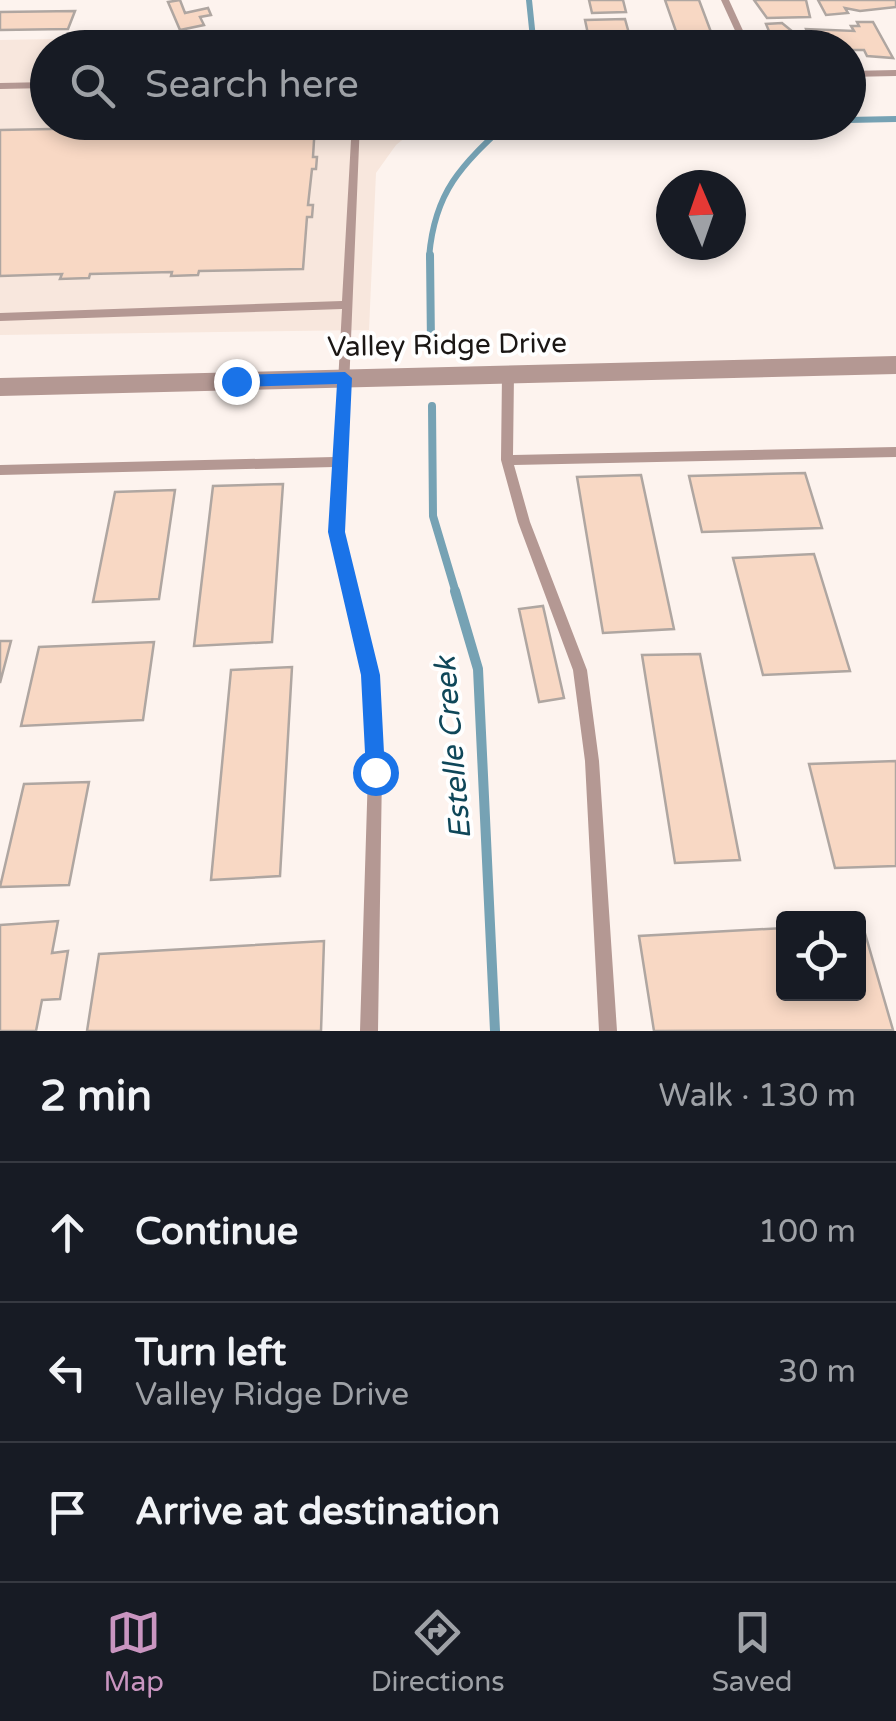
<!DOCTYPE html>
<meta charset="utf-8">
<style>
body{margin:0;font-family:"Varela Round",sans-serif;background:#242831;color:#f1f3f6}
.controls{position:absolute;right:30px;bottom:30px;display:grid;overflow:hidden;border-radius:10px;box-shadow:0 5px 15px #0003}
.controls button{width:90px;height:90px;display:grid;place-items:center;padding:0;border:0;border-bottom:2px solid #363941;background:#171b24;color:#f1f3f6;font:50px sans-serif}
.compass{position:absolute;left:656px;top:170px;width:90px;height:90px;border-radius:50%;background:#171b24;box-shadow:0 5px 15px #0003;rotate:358deg}
.stop{position:absolute;width:30px;height:30px;margin:-22px;border:8px solid #1a73e8;border-radius:50%;background:#fff}
.stop.end{background:#1a73e8;border-color:#fff;box-shadow:0 2px 10px #0008}
.list{margin:0;padding:0;list-style:none}
h2{display:flex;justify-content:space-between;align-items:center;height:130px;margin:0;padding:0 40px;font-size:42px}
h2 small{font-size:32px;font-weight:400;color:#9ea1a6}
.list li{display:grid;grid-template-columns:65px 1fr auto;gap:30px;align-items:center;box-sizing:border-box;height:140px;padding:0 40px;border-top:2px solid #363941}
.list b{display:block;font-size:38px;white-space:nowrap}
.list p{margin:0;font-size:32px;white-space:nowrap;color:#9ea1a6}
.list em{font-size:32px;font-style:normal;color:#9ea1a6}
.icon{flex:none;width:55px;height:55px;fill:none;stroke:currentColor;stroke-width:2;stroke-linecap:round;stroke-linejoin:round}
.map{position:relative;flex:none;width:896px;height:1031px;overflow:hidden}
.search{position:absolute;background:#171b24;box-shadow:0 5px 15px #0003;left:30px;right:30px;top:30px;height:110px;display:flex;align-items:center;gap:25px;box-sizing:border-box;padding:0 35px;border-radius:55px;color:#9ea1a6;font-size:38px}
.sheet{height:550px;background:#171b24}
nav{display:flex;justify-content:space-around;align-items:center;box-sizing:border-box;height:140px;border-top:2px solid #363941;background:#171b24;font-size:28px;color:#9ea1a6}
nav a{display:grid;justify-items:center;gap:5px}
nav .on{color:#c995c0}
.map>svg:first-child{display:block}
</style>
<div class="map">
<svg width="896" height="1031" viewBox="0 0 896 1031">
<rect width="100%" height="100%" fill="#fdf3ee"/>
<!-- built -->
<polygon fill="#f8e7dd" points="434,32 435,47 48,48 48,122 423,123 396,145 376,173 369,330 0,335 0,40"/>
<g fill="none" stroke-linecap="round" stroke-linejoin="round">
<!-- stream-far2 -->
<g stroke="#76a2b4" stroke-width="6">
<polyline points="529,0 534,48"/>
<polyline points="848,120 896,119"/>
<polyline points="507,124 689,122"/>
<path d="M 429,258 C 434,191 462,165 508,122"/>
</g>
<!-- stream-far1 -->
<g stroke="#76a2b4" stroke-width="8">
<polyline points="430,255 431,345"/>
<polyline points="432,406 433,516 456,593"/>
</g>
<!-- stream -->
<polyline stroke="#76a2b4" stroke-width="10" points="455,591 478,669 495,1031"/>
</g>
<!-- building -->
<g fill="#f8d8c4" stroke="#afa6a1" stroke-width="2.5">
<polygon points="180,0 185,13 208,8 211,15 200,17 204,25 180,30 168,2"/>
<polygon points="589,0 623,0 626,12 592,13"/>
<polygon points="665,0 699,0 714,40 679,40"/>
<polygon points="754,0 806,0 810,17 767,18"/>
<polygon points="818,0 896,0 896,7 860,11 845,8 848,13 826,15"/>
<polygon points="75,11 68,29 0,30 0,12"/>
<polygon points="625,19 633,48 591,48 585,20"/>
<polygon points="857,22 873,22 893,58 867,56 864,50 850,50 848,54 848,48 776,48 766,24 782,23 793,32 807,32 806,29 854,31 851,26 859,26"/>
<polygon points="315,124 313,157 317,157 316,169 312,169 308,205 313,205 312,217 307,217 303,269 199,271 198,275 171,276 172,272 90,274 89,278 60,279 62,274 0,276 0,130"/>
<polygon points="805,473 822,528 702,532 689,476"/>
<polygon points="641,475 674,629 603,633 577,477"/>
<polygon points="283,484 272,642 194,646 213,486"/>
<polygon points="175,490 159,599 93,602 115,492"/>
<polygon points="814,554 850,671 763,675 733,558"/>
<polygon points="543,606 564,698 539,702 519,609"/>
<polygon points="0,641 11,641 0,683"/>
<polygon points="154,642 143,720 21,726 39,647"/>
<polygon points="700,654 740,860 675,863 642,655"/>
<polygon points="292,667 280,876 211,880 231,670"/>
<polygon points="896,761 896,866 835,868 809,764"/>
<polygon points="89,782 69,885 0,887 24,784"/>
<polygon points="58,921 52,953 68,951 60,999 42,1000 36,1031 0,1031 0,925"/>
<polygon points="862,923 893,1030 654,1031 639,936 784,928 784,994 858,994 858,924"/>
<polygon points="324,941 321,1031 87,1031 99,954"/>
</g>
<g fill="none" stroke-linecap="round" stroke-linejoin="round">
<!-- lane -->
<g fill="#b49893" fill-rule="evenodd">
<polygon points="721,0 729,0 751,48 743,48"/>
<polygon points="896,70 896,76 848,77 848,71"/>
<polygon points="48,82 48,88 0,89 0,83"/>
<polygon points="352,122 360,122 343,532 377,675 382,772 378,1031 360,1031 368,772 363,675 331,532 334,467 0,475 0,465 334,457 342,309 0,321 0,313 342,301"/>
<polygon points="508,370 514,374 513,455 896,447 896,457 514,465 530,522 587,670 599,761 617,1031 599,1031 585,761 573,670 518,522 501,460 502,374"/>
</g>
<!-- street -->
<polygon fill="#b49893" fill-rule="evenodd" points="896,356 896,374 0,396 0,378"/>
</g>
<!-- route -->
<polygon fill="#1a73e8" points="345,372 352,378 345,532 380,675 385,772 375,781 366,772 361,675 328,532 337,384 236,387 229,381 236,375"/>
<g text-anchor="middle" dominant-baseline="central" stroke-width="8" stroke-linejoin="round" paint-order="stroke">
<!-- street labels -->
<g font-size="28" fill="#1b1715" stroke="#fff">
<text transform="translate(447 345) rotate(-1)">Valley Ridge Drive</text>
</g>
<!-- water labels -->
<g font-size="30" font-style="italic" fill="#0f4759" stroke="#fff">
<text transform="translate(453 748) rotate(-95)">Estelle Creek</text>
</g>
</g>
</svg>
<div class="controls">
<button><svg class="icon" aria-label="locate" viewBox="0 0 24 24"><circle cx="12" cy="12" r="6"/><path d="M12 2v4M12 18v4M2 12h4M18 12h4"/></svg></button>
</div>
<svg class="compass" viewBox="-18 -18 36 36"><path d="M0-13l5 13h-10z" fill="#e53935"/><path d="M0 13l5-13h-10z" fill="#9ea1a6"/></svg>
<div class="stop" style="left:375px;top:772px"></div>
<div class="stop end" style="left:236px;top:381px"></div>
<div class="search"><svg class="icon" aria-label="search" viewBox="0 0 24 24"><circle cx="10" cy="10" r="6"/><path d="M15 15l6 6"/></svg>Search here</div>
</div>
<section class="sheet">
<h2>2 min<small>Walk · 130 m</small></h2>
<ul class="list">
<li><svg class="icon" aria-label="ahead" viewBox="0 0 24 24"><path d="M12 20V5M6 11l6-6 6 6"/></svg><div><b>Continue</b></div><em>100 m</em></li>
<li><svg class="icon" aria-label="left" viewBox="0 0 24 24"><path d="M17 20v-9H6M10 6l-5 5 5 5"/></svg><div><b>Turn left</b><p>Valley Ridge Drive</p></div><em>30 m</em></li>
<li><svg class="icon" aria-label="arrive" viewBox="0 0 24 24"><path d="M6 21V4h12l-3 4 3 4H6"/></svg><div><b>Arrive at destination</b></div></li>
</ul>
</section>
<nav>
<a class="on"><svg class="icon" aria-label="map" viewBox="0 0 24 24"><path d="M3 6l6-2 6 2 6-2v14l-6 2-6-2-6 2zM9 4v14M15 6v14"/></svg>Map</a>
<a><svg class="icon" aria-label="directions" viewBox="0 0 24 24"><path d="M12 3l9 9-9 9-9-9zM9 14v-3h6M13 9l2 2-2 2"/></svg>Directions</a>
<a><svg class="icon" aria-label="saved" viewBox="0 0 24 24"><path d="M7 4h10v16l-5-4-5 4z"/></svg>Saved</a>
</nav>
